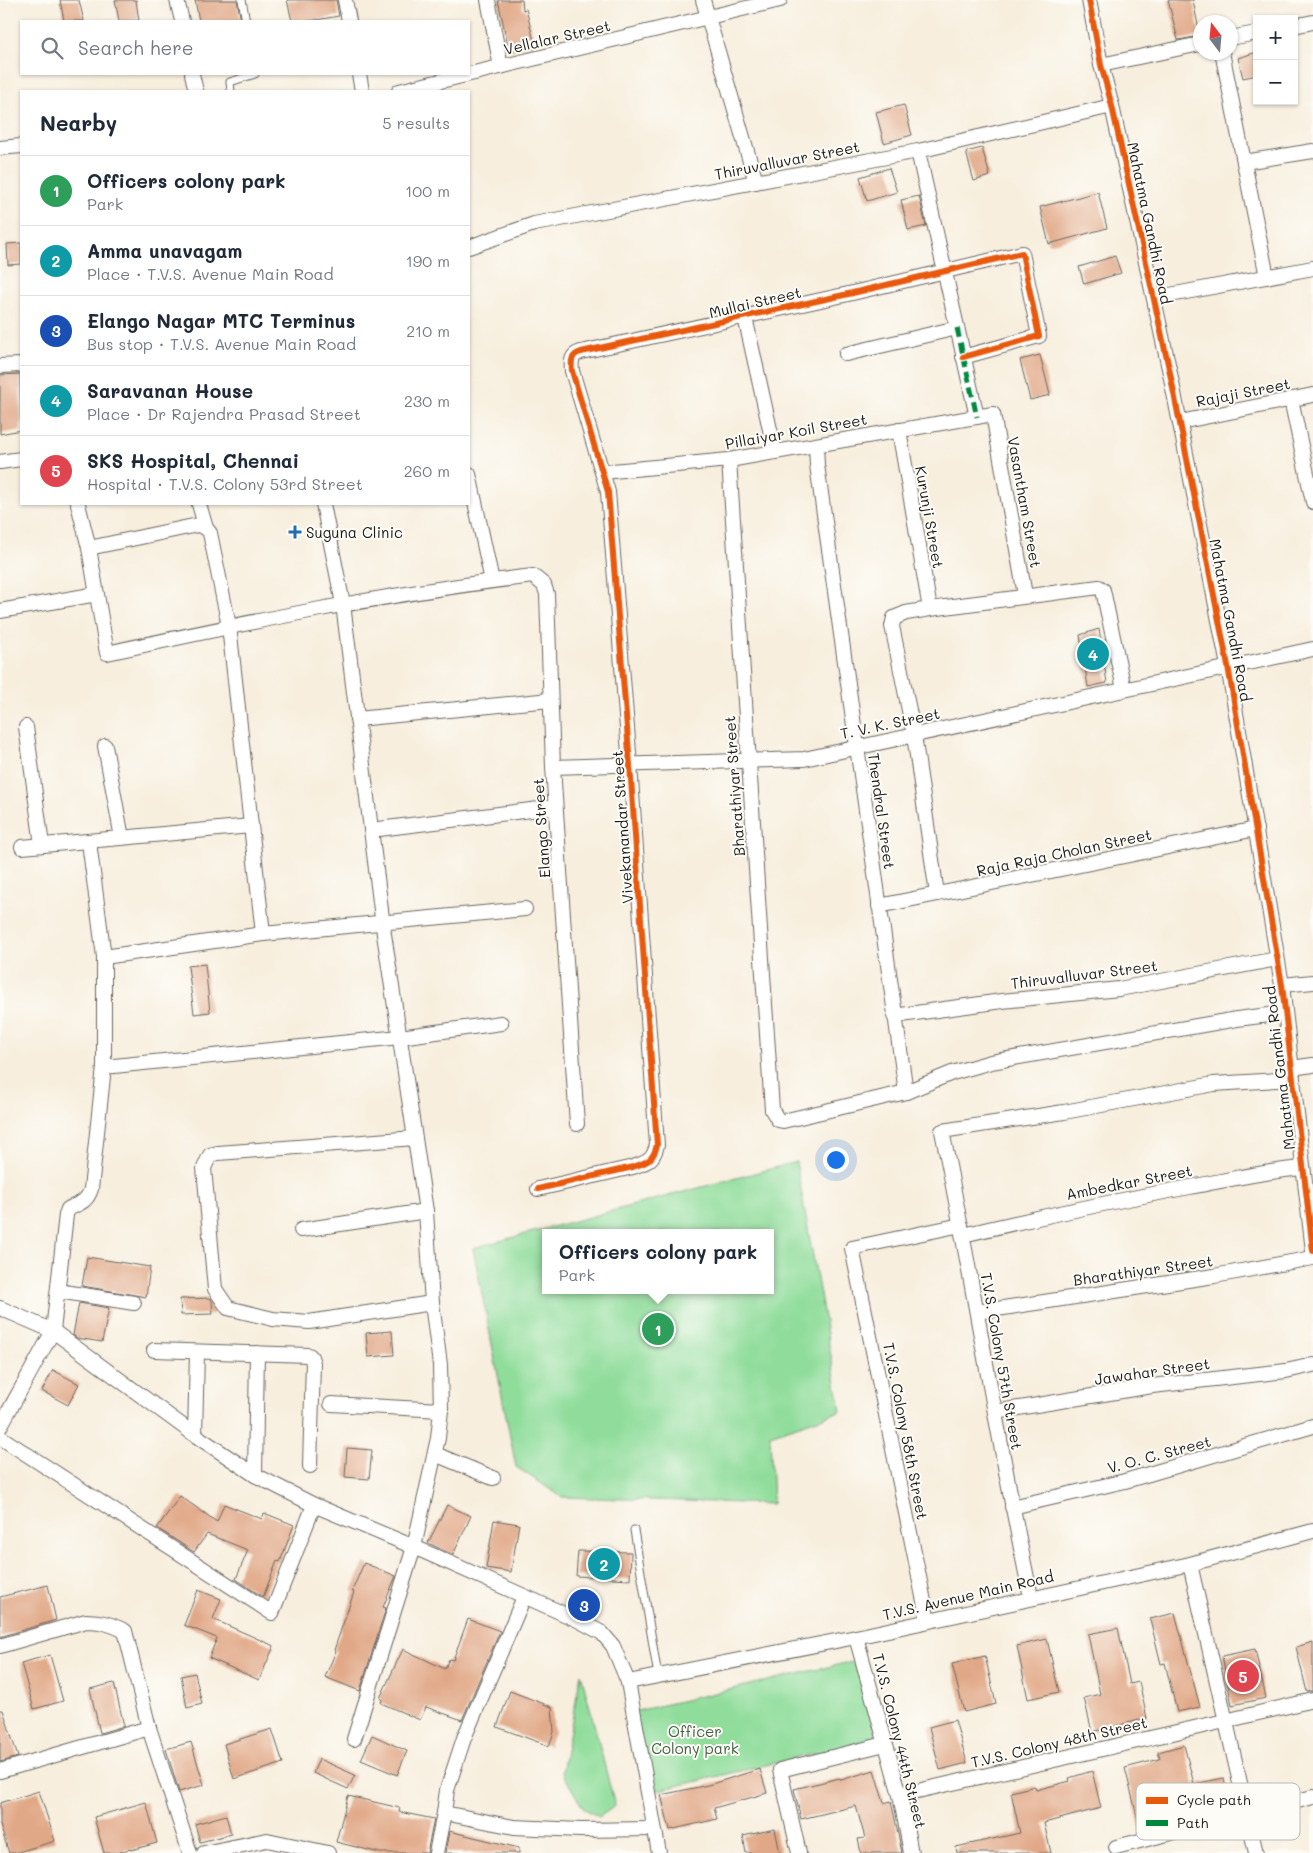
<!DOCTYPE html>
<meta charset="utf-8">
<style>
body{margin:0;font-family:Mali,sans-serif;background:#f2f2f3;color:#1f2937}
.controls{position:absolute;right:15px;top:15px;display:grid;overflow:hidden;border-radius:0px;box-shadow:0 1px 4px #0004}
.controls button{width:45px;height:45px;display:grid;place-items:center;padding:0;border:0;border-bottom:1px solid #e0e1e3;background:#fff;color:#1f2937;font:25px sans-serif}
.compass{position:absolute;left:1193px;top:15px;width:45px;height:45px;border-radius:50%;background:#fff;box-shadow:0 1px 4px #0004;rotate:344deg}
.you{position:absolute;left:835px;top:1159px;width:18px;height:18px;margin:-12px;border:4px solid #fff;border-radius:50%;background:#1a73e8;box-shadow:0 0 0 8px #1a73e833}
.badge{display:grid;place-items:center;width:32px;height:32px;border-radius:50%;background:#1a73e8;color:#fff;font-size:16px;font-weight:700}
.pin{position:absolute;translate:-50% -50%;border:2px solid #fff;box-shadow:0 1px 5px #0006}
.popup{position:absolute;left:542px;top:1229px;width:232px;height:65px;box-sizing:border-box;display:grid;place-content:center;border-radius:0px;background:#fff;filter:drop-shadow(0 1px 4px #0005);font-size:16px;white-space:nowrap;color:#747a83}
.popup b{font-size:19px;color:#1f2937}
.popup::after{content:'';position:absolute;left:50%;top:100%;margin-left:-10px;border:10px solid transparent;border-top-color:#fff}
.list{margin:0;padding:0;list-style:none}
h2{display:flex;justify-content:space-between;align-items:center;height:65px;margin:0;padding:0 20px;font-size:21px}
h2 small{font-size:16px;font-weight:400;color:#747a83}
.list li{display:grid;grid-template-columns:32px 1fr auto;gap:15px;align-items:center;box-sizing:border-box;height:70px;padding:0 20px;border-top:1px solid #e0e1e3}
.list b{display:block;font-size:19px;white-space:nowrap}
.list p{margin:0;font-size:16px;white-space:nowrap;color:#747a83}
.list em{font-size:16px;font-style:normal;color:#747a83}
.icon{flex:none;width:28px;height:28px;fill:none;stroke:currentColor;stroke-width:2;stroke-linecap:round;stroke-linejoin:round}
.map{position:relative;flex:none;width:1313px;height:1853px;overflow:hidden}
.search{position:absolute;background:#fff;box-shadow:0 1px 4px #0004;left:20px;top:20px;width:450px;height:55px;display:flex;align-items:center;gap:12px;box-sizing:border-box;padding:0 18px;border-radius:0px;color:#747a83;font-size:19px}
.panel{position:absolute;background:#fff;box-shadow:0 1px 4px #0004;left:20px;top:90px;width:450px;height:415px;border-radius:0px}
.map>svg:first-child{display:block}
</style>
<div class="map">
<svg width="1313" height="1853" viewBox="0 0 1313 1853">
<rect width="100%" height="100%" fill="#fdfcf7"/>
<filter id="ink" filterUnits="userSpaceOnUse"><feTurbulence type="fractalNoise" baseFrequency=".02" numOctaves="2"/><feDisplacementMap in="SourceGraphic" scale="10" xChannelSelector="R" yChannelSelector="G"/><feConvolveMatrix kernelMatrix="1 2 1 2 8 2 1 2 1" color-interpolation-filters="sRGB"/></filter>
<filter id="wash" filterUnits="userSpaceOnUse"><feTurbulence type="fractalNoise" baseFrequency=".0096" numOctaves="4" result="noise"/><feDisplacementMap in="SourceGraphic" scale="20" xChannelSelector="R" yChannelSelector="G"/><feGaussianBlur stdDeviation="1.12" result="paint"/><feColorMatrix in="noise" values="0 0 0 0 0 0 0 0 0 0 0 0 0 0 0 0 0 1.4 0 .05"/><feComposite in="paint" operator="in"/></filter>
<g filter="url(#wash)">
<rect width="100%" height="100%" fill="#f7eedd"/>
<!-- green -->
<g fill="#90dd9b" stroke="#567c5c" fill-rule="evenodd">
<path d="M 796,1162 L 841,1411 L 770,1435 L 773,1504 L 562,1497 L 516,1467 L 473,1248 ZM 546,1233 L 770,1233 L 770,1290 L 546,1290 Z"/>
<polygon points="854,1661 877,1739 647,1793 628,1713"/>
<polygon points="581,1673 615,1806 599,1817 583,1808 562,1772"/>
</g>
<g id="blocks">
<!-- building -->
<g fill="#e1a887">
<polygon points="60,0 79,0 84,21 64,21"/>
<polygon points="115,0 136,0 139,21 119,21"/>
<polygon points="195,0 237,0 241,21 199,21"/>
<polygon points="287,0 336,0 339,16 310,21 292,21"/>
<polygon points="498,0 522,0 523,10 526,9 535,45 509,51"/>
<polygon points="1168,0 1193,0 1200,36 1178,40"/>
<polygon points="1257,52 1257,75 1243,78 1238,58"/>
<polygon points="904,105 912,135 884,143 876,112"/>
<polygon points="982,148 990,176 974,181 966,152"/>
<polygon points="889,168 897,192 867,201 860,177"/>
<polygon points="1098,192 1107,228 1049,244 1040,207"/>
<polygon points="919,196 926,226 908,230 901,200"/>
<polygon points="21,243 21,264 8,265 7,244"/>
<polygon points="1115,256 1121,273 1084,284 1079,267"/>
<polygon points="1040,355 1050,395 1030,400 1020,360"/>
<polygon points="20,374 21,430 0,434 0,375"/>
<polygon points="1099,629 1107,683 1088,687 1080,635"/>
<polygon points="205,964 210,1012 194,1014 188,966"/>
<polygon points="87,1257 150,1267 146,1297 82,1286"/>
<polygon points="210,1298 212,1301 213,1314 181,1315 180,1299"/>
<polygon points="79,1303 109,1308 102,1342 77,1338 73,1335"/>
<polygon points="392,1331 394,1355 368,1357 366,1333"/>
<polygon points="53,1370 79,1384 68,1405 42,1391"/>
<polygon points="347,1448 372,1450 369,1479 345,1477"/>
<polygon points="180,1496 217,1522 224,1504 262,1519 264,1513 294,1525 280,1562 277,1561 263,1597 236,1579 248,1550 207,1534 194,1552 157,1528"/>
<polygon points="447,1505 471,1516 453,1555 428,1543"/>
<polygon points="494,1520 519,1524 511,1572 486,1568"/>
<polygon points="578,1551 631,1552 630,1579 576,1576"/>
<polygon points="364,1563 396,1576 383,1607 386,1608 360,1691 325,1677 336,1651 334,1650 354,1592 352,1591"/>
<polygon points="48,1585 56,1620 0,1637 0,1597"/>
<polygon points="198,1590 221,1599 213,1619 274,1646 259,1680 209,1658 217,1638 184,1625"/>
<polygon points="1175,1613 1200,1707 1177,1712 1165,1663 1161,1664 1150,1619"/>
<polygon points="468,1619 500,1631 462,1720 426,1707 420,1720 381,1703 382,1700 380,1698 403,1649 445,1669 449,1659 453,1660"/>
<polygon points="1118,1628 1130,1684 1139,1682 1147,1718 1092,1732 1084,1698 1100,1694 1088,1634"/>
<polygon points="1047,1639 1059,1692 1028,1699 1017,1646"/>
<polygon points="1313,1642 1313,1691 1307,1692 1296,1647"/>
<polygon points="1255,1649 1266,1698 1232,1705 1222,1656"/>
<polygon points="50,1655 63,1701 34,1709 21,1663"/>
<polygon points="985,1656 996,1704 964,1712 952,1664"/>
<polygon points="195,1673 202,1704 187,1708 181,1676"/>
<polygon points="114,1683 124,1726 100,1733 90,1689"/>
<polygon points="510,1691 552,1707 554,1732 549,1746 497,1727"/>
<polygon points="0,1710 3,1710 18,1757 0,1762"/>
<polygon points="955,1720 967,1763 940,1770 929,1727"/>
<polygon points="272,1729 283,1763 234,1779 224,1744"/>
<polygon points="372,1735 407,1751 397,1775 361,1760"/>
<polygon points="191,1742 204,1785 179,1792 166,1749"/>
<polygon points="1184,1745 1194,1784 1224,1778 1231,1809 1141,1832 1125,1768 1160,1759 1158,1752"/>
<polygon points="319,1759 355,1775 348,1789 313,1773"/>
<polygon points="760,1769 767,1793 714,1808 717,1819 670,1830 661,1795 708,1785"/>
<polygon points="874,1770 884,1803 891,1801 902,1853 861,1853 858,1839 865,1838 856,1806 801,1819 794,1789 840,1778 841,1780"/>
<polygon points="1092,1771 1101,1808 1044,1823 1051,1853 957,1853 956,1847 1020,1833 1011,1792 1035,1786 1036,1790 1070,1781 1069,1778"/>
<polygon points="39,1791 55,1841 15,1853 9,1853 0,1825 0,1803"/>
<polygon points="348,1796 400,1808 399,1812 434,1819 427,1853 380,1853 336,1842"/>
<polygon points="146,1802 157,1843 131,1850 130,1849 117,1853 104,1853 94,1817"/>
<polygon points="226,1815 231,1834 200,1842 195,1824"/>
<polygon points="775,1829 780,1853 746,1853 743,1836"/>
<polygon points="449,1831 519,1848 519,1853 445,1853"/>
</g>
</g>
</g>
<g filter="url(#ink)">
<use href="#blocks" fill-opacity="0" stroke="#696660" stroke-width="1"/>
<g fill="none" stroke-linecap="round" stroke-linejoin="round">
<defs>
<g id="lane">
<polyline points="242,0 246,21"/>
<polyline points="231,91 230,82 255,74"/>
<polyline points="634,1530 658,1676"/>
</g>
<g id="street">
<polyline points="177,0 182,21"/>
<polyline points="345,0 349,21"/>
<polyline points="488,0 501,67"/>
<polyline points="703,0 756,182"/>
<polyline points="1089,0 1101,65 1112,106 1170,373 1228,666 1282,985 1313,1251"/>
<polyline points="1294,26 1313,22"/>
<polyline points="1230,38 1257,33"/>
<polyline points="1222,52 1267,277"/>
<polyline points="1101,65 1200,44"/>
<polyline points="192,74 196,91"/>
<polyline points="359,74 362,91"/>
<polyline points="399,91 780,0"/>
<polyline points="0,148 21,146"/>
<polyline points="918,151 977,417"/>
<polyline points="1244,162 1313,151"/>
<polyline points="469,247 534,224 918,151 1112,106"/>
<polyline points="1154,298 1313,268"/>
<polyline points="745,317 775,452"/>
<polyline points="846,354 957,328"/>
<polyline points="0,366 21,365"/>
<polyline points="1291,399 1313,502"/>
<polyline points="1180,422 1313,395"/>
<polyline points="899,430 930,609"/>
<polyline points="816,445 817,465 906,1092"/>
<polyline points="729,460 772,1110 778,1120 783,1121 906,1092 952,1073 991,1062 1237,1019 1285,1013"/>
<polyline points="0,462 21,459"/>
<polyline points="602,472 729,460 993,414 1025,595"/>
<polyline points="469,474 492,581"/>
<path d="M 78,504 L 89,548 L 107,653 C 248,622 389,593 533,576 L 544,585 L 547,594 L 553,767 L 577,1124"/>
<polyline points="323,504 343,604 384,934 426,1211 432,1303 440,1365 441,1410 438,1438 414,1547 354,1739"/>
<polyline points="89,548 198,525 206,528"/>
<polyline points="0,611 97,594"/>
<polyline points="357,719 550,700"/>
<polyline points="26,727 42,845"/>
<polyline points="105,746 122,838"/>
<polyline points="553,767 804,759 1313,649"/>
<polyline points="371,830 555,807"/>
<polyline points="22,847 251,826"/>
<polyline points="937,894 914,735 892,626 894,618 906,613 930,609 1099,587 1103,590 1124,689"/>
<polyline points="879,906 1256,829"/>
<polyline points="263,934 525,909"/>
<polyline points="104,957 263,934 229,626 210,533 206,528 199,504"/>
<polyline points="1282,985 1313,982"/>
<polyline points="894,1016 1002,1001 1119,989 1277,959"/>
<polyline points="104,1067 400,1037 501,1023"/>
<polyline points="1291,1068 1313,1065"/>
<polyline points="415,1138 218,1153 210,1155 204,1168 215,1289 228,1308 273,1319 309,1322 432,1303"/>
<path d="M 538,1189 L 633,1167 C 647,1162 653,1161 657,1145 L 630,765 L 608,492 L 572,371 C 571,361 571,355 581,352 L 844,295 L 1022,253 L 1039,336 L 963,357"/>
<polyline points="301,1230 426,1211"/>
<path d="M 963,1235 C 1039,1217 1114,1201 1190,1187 C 1228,1180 1265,1171 1303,1168"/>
<polyline points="58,1291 134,1303"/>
<polyline points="0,1308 53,1331 195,1435 255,1475 314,1505 414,1547 580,1621 602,1633 613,1646 628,1682 659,1853"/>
<polyline points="977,1312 1214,1276 1313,1258"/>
<polyline points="154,1350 309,1355 311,1357 313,1363 310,1466"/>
<polyline points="331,1404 441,1410"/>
<polyline points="995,1412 1152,1386 1286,1371 1313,1365"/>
<path d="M 0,1427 L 53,1331 L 66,1215 L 68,1209 C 80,1203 87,1202 91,1189 L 104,1067 L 104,957 L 89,842"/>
<polyline points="195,1435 197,1352"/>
<polyline points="0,1437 272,1613 314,1505"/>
<polyline points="435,1454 493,1478"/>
<polyline points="255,1475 257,1353"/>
<polyline points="1012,1507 1125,1481 1313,1426"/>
<polyline points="1190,1564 1256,1853"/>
<path d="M 1031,1597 C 998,1443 974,1286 942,1131 L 1064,1112 L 1214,1084 L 1293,1079"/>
<polyline points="928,1621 852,1248 961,1225"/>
<polyline points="856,1637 900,1795 911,1853"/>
<path d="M 0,1646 L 86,1621 C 101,1621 111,1624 125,1631 L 149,1728 L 190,1853"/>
<polyline points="628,1682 856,1637 1190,1564 1313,1531"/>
<polyline points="0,1771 149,1728"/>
<polyline points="900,1795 1225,1721 1313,1700"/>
<polyline points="444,1813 447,1790 464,1738 524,1597"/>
<polyline points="1116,1847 1313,1797"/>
<polyline points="204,1853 267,1840 328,1853"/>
<polyline points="436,1853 444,1813 514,1827 581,1830 653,1829"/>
<polyline points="799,1853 780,1770 885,1744"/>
</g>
</defs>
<!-- lane casing -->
<use href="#lane" stroke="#696660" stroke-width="9"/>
<!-- street casing -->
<use href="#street" stroke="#696660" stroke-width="16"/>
<!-- lane -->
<use href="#lane" stroke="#fff" stroke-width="7"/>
<!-- street -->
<use href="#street" stroke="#fff" stroke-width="14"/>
<!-- quiet -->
<polyline stroke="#00873e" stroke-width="5" stroke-dasharray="10 5" stroke-linecap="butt" points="957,328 977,417"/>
<defs>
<g id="cycleway">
<polyline points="1089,0 1101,65 1112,106 1170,373 1228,666 1282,985 1313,1251"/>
<path d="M 538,1189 L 633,1167 C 647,1162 653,1161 657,1145 L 630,765 L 608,492 L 572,371 C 571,361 571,355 581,352 L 844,295 L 1022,253 L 1039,336 L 963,357"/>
</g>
</defs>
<!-- cycleway casing -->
<use href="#cycleway" stroke="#fdfcf7" stroke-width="9"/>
<!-- cycleway -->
<use href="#cycleway" stroke="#e8590c" stroke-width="6"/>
</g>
</g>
<!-- markers -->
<path fill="#1f6fb2" stroke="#fdfcf7" stroke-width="2" d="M292.5 524.5h5v5h5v5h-5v5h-5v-5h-5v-5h5z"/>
<g text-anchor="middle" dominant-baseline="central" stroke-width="4" stroke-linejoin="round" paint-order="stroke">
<!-- street labels -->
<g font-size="15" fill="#1c1c1c" stroke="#fdfcf7">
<text transform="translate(557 37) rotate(-13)">Vellalar Street</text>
<text transform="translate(787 160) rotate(-11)">Thiruvalluvar Street</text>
<text transform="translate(1150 223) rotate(78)">Mahatma Gandhi Road</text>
<text transform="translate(755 302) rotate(-13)">Mullai Street</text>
<text transform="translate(1243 392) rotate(-11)">Rajaji Street</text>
<text transform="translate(796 431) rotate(-10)">Pillaiyar Koil Street</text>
<text transform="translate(1025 502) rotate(80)">Vasantham Street</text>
<text transform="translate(930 517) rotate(80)">Kurunji Street</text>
<text transform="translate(1231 620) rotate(79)">Mahatma Gandhi Road</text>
<text transform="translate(890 723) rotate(-12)">T. V. K. Street</text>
<text transform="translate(734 786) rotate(-94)">Bharathiyar Street</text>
<text transform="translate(882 811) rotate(82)">Thendral Street</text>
<text transform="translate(622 827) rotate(-94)">Vivekanandar Street</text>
<text transform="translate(541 828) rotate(-94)">Elango Street</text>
<text transform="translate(1064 852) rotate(-12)">Raja Raja Cholan Street</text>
<text transform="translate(1084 974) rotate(-7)">Thiruvalluvar Street</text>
<text transform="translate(1279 1068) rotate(-97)">Mahatma Gandhi Road</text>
<text transform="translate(1129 1182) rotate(-11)">Ambedkar Street</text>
<text transform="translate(1143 1270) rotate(-8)">Bharathiyar Street</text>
<text transform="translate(1002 1361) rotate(80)">T.V.S. Colony 57th Street</text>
<text transform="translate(1152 1371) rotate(-8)">Jawahar Street</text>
<text transform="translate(906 1431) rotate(79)">T.V.S. Colony 58th Street</text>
<text transform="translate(1159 1454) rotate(-15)">V. O. C. Street</text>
<text transform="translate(968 1595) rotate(-13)">T.V.S. Avenue Main Road</text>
<text transform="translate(900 1741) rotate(76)">T.V.S. Colony 44th Street</text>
<text transform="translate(1059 1742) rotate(-13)">T.V.S. Colony 48th Street</text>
</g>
<!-- poi labels -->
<g font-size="15" fill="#1c1c1c" stroke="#fdfcf7" text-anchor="start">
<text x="306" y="532">Suguna Clinic</text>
</g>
<!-- park labels -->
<g font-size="15" fill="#456048" stroke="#fdfcf7">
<text x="695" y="1731">Officer<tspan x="695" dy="17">Colony park</tspan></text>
</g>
</g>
<!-- legend -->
<rect x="1136" y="1783" width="164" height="57" rx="8" fill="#fdfcf7" stroke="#bab9b5" stroke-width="1"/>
<rect x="1146" y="1797" width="22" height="7" fill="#e8590c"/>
<rect x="1146" y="1820" width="22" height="6" fill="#00873e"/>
<g font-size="14" fill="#1c1c1c">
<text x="1177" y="1805">Cycle path</text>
<text x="1177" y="1828">Path</text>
</g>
</svg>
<div class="controls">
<button>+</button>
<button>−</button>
</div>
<svg class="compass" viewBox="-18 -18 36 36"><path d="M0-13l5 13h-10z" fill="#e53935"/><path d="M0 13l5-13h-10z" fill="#747a83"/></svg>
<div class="you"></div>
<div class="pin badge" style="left:658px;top:1329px;background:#2e9e5b">1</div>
<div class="popup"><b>Officers colony park</b>Park</div>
<div class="pin badge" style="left:604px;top:1564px;background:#0f9aa8">2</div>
<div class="pin badge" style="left:584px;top:1605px;background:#1a4fb4">3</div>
<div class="pin badge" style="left:1093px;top:654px;background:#0f9aa8">4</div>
<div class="pin badge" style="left:1243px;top:1676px;background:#e0444e">5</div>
<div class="search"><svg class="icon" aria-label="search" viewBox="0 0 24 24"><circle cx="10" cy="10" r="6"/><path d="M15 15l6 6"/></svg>Search here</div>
<section class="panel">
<h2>Nearby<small>5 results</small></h2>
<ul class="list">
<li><span class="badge" style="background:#2e9e5b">1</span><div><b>Officers colony park</b><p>Park</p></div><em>100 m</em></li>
<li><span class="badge" style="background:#0f9aa8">2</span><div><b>Amma unavagam</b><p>Place · T.V.S. Avenue Main Road</p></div><em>190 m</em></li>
<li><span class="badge" style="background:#1a4fb4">3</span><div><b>Elango Nagar MTC Terminus</b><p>Bus stop · T.V.S. Avenue Main Road</p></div><em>210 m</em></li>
<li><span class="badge" style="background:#0f9aa8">4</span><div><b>Saravanan House</b><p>Place · Dr Rajendra Prasad Street</p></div><em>230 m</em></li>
<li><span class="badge" style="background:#e0444e">5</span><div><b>SKS Hospital, Chennai</b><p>Hospital · T.V.S. Colony 53rd Street</p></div><em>260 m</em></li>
</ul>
</section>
</div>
